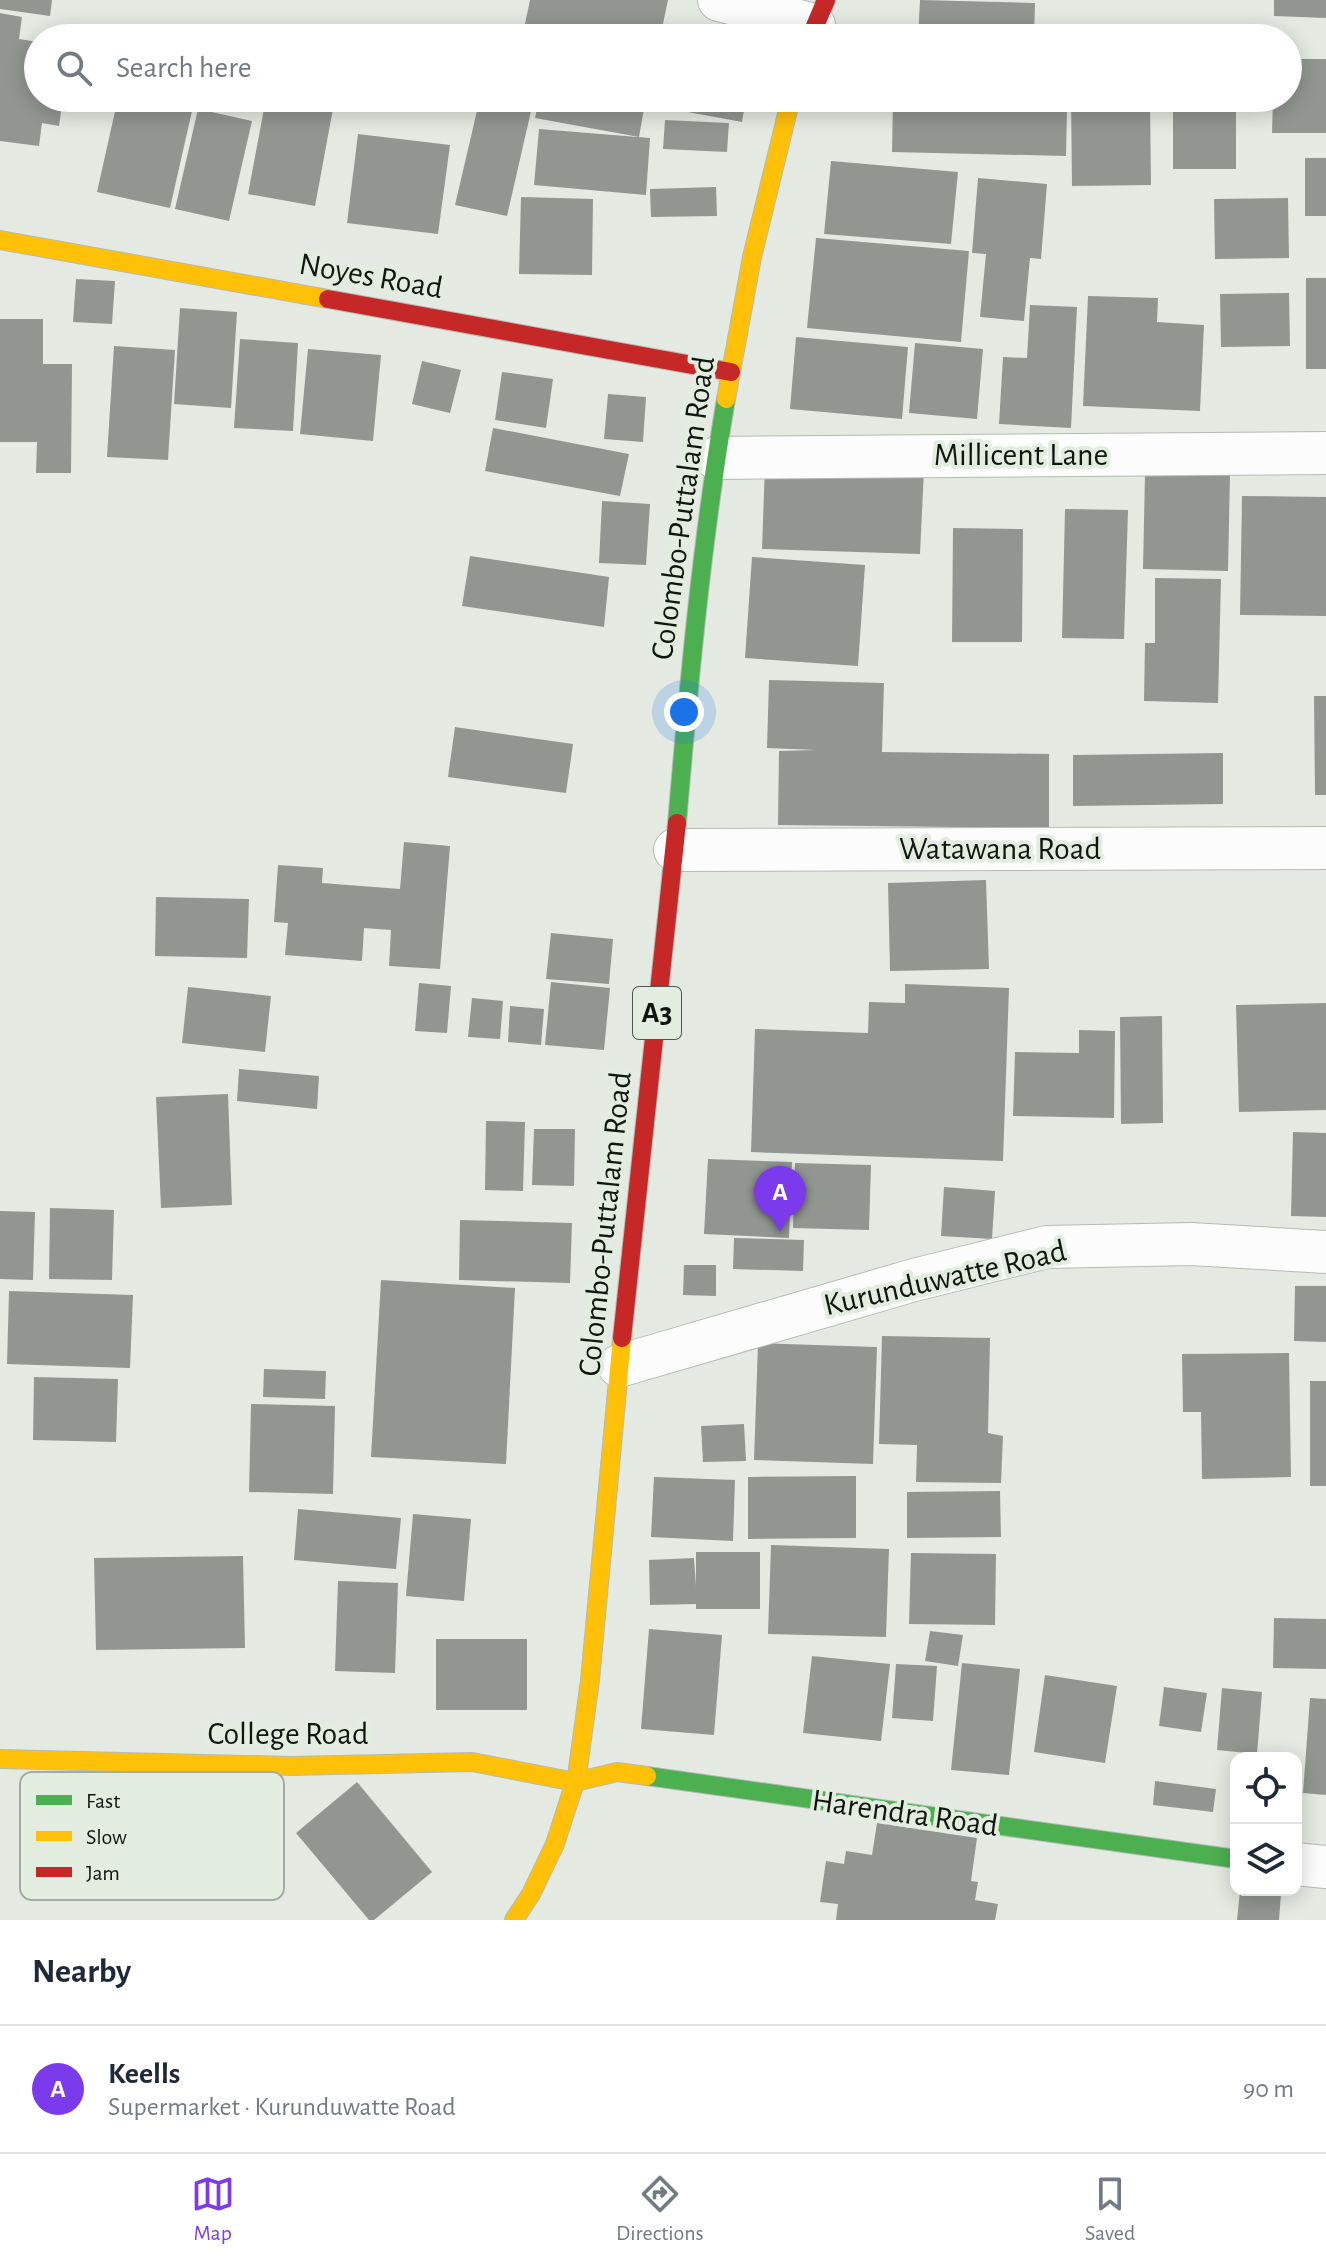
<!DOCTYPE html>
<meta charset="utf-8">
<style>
body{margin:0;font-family:"Alegreya Sans",sans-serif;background:#f2f2f3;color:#1f2937}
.controls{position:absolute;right:24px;bottom:24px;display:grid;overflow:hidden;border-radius:16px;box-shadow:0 4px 20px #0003}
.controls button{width:72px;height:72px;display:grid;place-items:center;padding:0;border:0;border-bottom:2px solid #e0e1e3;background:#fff;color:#1f2937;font:40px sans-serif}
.you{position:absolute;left:684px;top:712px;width:28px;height:28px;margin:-20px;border:6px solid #fff;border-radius:50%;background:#1a73e8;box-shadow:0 0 0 12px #1a73e833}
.badge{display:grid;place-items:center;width:52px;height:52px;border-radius:50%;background:#7c3aed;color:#fff;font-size:26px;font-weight:700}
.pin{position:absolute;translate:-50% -66px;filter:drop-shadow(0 2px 4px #0008)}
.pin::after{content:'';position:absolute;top:42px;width:28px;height:24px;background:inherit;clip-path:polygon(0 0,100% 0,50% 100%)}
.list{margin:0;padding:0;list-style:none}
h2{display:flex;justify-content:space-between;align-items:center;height:104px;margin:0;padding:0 32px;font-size:34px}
h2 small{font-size:26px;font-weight:400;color:#747a83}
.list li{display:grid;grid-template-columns:52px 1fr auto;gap:24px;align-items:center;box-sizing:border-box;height:128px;padding:0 32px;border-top:2px solid #e0e1e3}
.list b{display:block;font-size:30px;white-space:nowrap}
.list p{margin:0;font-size:26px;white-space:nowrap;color:#747a83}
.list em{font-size:26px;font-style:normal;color:#747a83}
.icon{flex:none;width:44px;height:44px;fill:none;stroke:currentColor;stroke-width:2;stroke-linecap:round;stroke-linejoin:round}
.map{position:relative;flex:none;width:1326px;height:1920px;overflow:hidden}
.search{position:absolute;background:#fff;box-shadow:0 4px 20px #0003;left:24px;right:24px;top:24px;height:88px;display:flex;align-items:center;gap:20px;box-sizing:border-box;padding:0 28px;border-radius:44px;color:#747a83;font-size:30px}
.sheet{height:232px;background:#fff}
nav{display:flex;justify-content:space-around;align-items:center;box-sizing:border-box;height:112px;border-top:2px solid #e0e1e3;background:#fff;font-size:22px;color:#747a83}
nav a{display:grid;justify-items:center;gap:4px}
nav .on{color:#7c3aed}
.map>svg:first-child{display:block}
</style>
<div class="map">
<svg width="1326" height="1920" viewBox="0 0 1326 1920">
<rect width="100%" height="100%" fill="#e4eae2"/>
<!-- building -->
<g fill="#929691">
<polygon points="0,0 52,0 50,16 0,9"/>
<polygon points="530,0 668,0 660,38 522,38"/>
<polygon points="920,0 1035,3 1034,38 918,38"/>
<polygon points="1274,0 1326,0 1326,18 1274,16"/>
<polygon points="0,13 22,17 19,39 38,42 38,98 63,98 59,126 42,123 39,146 0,141"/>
<polygon points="1149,26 1149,38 1071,38 1070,27"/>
<polygon points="1288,59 1326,59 1326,133 1272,133 1273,98 1288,98"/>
<polygon points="118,98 195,98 170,208 97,192"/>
<polygon points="266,98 335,98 315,206 248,194"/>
<polygon points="480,98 534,98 507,216 455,205"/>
<polygon points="539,98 613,98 645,103 639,137 535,118"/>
<polygon points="651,98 746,98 742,122 650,105"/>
<polygon points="893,98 1036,98 1036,110 1067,110 1066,156 892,152"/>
<polygon points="1071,98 1150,98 1151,185 1072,186"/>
<rect x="1173" y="98" width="63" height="71"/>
<polygon points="198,109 252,121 229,221 175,209"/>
<polygon points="665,120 729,123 727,152 663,149"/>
<polygon points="539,129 650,138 646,195 534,185"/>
<polygon points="358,134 450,145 438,234 347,223"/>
<rect x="1305" y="158" width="21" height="58"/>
<polygon points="831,161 958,172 951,244 824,234"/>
<polygon points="978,178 1047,184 1041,259 1030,258 1024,321 980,317 986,254 972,253"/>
<polygon points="716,187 717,216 651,217 650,189"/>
<polygon points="521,197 593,199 592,275 519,274"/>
<polygon points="1288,198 1289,258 1215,259 1214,199"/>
<polygon points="816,238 969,251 961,342 807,328"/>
<rect x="1306" y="278" width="20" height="91"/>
<polygon points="76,279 115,281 112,324 73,322"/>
<polygon points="1289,293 1290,346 1221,347 1220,294"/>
<polygon points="1088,296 1158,298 1157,322 1204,325 1200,411 1083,406"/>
<polygon points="1030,305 1077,307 1071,428 999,424 1003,357 1027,358"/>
<polygon points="180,308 237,312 231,408 174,404"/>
<polygon points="0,319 43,319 43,364 72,364 71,473 36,473 37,442 0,442"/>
<polygon points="796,337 908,347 902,419 790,409"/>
<polygon points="240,339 298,343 293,431 234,428"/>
<polygon points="915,343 983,349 977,419 909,413"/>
<polygon points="114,346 175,350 168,460 107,457"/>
<polygon points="308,349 381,355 373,441 300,434"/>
<polygon points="422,361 461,370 450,413 412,404"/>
<polygon points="502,372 553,379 546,428 495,420"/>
<polygon points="608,394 646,397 643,442 604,439"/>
<polygon points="493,428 629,454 620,496 485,471"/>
<polygon points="765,464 924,470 920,554 762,549"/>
<polygon points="1145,473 1230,475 1228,571 1143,569"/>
<polygon points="1242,496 1326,497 1326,616 1240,615"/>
<polygon points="602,501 650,504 646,565 599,563"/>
<polygon points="1065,509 1128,510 1124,639 1062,638"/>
<polygon points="953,528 1023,529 1022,642 952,642"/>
<polygon points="470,556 609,577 604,627 462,606"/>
<polygon points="752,557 865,565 858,666 745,658"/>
<polygon points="1155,578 1221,579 1218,703 1144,701 1145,643 1155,643"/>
<polygon points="769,680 884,683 882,752 1049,754 1049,828 778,825 779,751 816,750 767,748"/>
<polygon points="1314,696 1326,696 1326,795 1315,795"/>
<polygon points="455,727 573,744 566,793 448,777"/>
<polygon points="1223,753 1223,804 1073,806 1073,755"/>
<polygon points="404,842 450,846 440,969 389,966 391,930 364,928 362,961 285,955 288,923 274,922 278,865 323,868 322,883 400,889"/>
<polygon points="986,880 989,969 890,971 888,883"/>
<polygon points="156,897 249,899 247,958 155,956"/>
<polygon points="551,933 613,939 609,984 546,979"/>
<polygon points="551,982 610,988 604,1050 545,1045"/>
<polygon points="419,983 451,986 447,1033 415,1031"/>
<polygon points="905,984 1009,988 1003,1161 751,1152 755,1029 868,1033 869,1002 905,1003"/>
<polygon points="188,987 271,996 265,1052 182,1043"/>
<polygon points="472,998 503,1001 500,1039 468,1037"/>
<polygon points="1326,1003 1326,1110 1239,1112 1236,1005"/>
<polygon points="510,1006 544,1009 541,1045 508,1042"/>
<polygon points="1162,1016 1163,1123 1121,1124 1120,1017"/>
<polygon points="1079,1030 1115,1031 1114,1118 1013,1116 1015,1052 1079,1053"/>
<polygon points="239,1069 319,1076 317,1109 237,1101"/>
<polygon points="228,1094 232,1205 161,1208 156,1097"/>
<polygon points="486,1121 525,1122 523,1191 485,1190"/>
<polygon points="534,1129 575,1129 574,1186 532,1185"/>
<polygon points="1293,1132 1326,1133 1326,1217 1291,1216"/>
<polygon points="708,1159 792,1162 789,1238 704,1234"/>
<polygon points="795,1163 871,1165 869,1230 793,1228"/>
<polygon points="944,1187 995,1191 992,1239 941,1236"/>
<polygon points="50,1208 114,1210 112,1280 49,1279"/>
<polygon points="0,1211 35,1212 33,1280 0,1279"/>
<polygon points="460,1220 572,1223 570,1283 459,1280"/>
<polygon points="734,1238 804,1240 803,1271 733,1269"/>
<polygon points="684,1265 716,1265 716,1296 683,1295"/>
<polygon points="381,1280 515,1288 506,1464 371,1457"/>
<polygon points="1295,1286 1326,1286 1326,1342 1294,1341"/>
<polygon points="9,1291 133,1295 130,1368 7,1364"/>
<polygon points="882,1336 990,1338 988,1433 1003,1436 1001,1483 916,1482 917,1445 879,1444"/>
<polygon points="758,1343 877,1347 873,1464 754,1460"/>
<polygon points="1289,1353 1291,1477 1202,1479 1201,1412 1183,1412 1182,1354"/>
<polygon points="264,1369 326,1371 325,1399 263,1397"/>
<polygon points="34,1377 118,1379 116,1442 33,1440"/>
<rect x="1310" y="1381" width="16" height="105"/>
<polygon points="251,1404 335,1406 333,1494 249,1492"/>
<polygon points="744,1424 746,1461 703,1462 701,1426"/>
<polygon points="856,1476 856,1538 748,1539 748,1477"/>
<polygon points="654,1477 735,1480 733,1541 651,1537"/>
<polygon points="1000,1491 1001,1537 907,1538 907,1492"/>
<polygon points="298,1509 401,1518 396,1569 294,1560"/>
<polygon points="413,1514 471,1519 464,1601 406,1596"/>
<polygon points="771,1545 889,1549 886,1637 768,1634"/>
<polygon points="696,1552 760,1552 760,1609 696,1609 696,1604 650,1605 649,1560 694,1558 696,1586"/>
<polygon points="911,1553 996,1554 995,1625 909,1624"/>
<polygon points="243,1556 245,1648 96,1650 94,1558"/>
<polygon points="338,1581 398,1583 395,1673 335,1671"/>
<polygon points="1274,1618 1326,1619 1326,1669 1273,1668"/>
<polygon points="649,1629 722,1635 714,1735 641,1729"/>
<polygon points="930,1631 963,1635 958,1666 925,1661"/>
<rect x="436" y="1639" width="91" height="71"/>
<polygon points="812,1656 890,1664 881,1741 803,1733"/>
<polygon points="962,1663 1020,1669 1009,1775 951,1770"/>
<polygon points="896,1664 937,1666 933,1721 892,1718"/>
<polygon points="1045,1675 1117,1686 1105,1763 1034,1752"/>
<polygon points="1164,1687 1207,1693 1201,1732 1159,1726"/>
<polygon points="1222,1688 1262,1692 1257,1754 1217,1750"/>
<polygon points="1310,1698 1326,1699 1326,1795 1303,1793"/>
<polygon points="1155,1781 1216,1789 1213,1812 1153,1805"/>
<polygon points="357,1782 432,1872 374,1920 369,1920 296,1833"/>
<polygon points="877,1823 977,1838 971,1881 978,1882 975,1900 998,1904 995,1920 836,1920 838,1904 820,1902 826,1861 844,1864 846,1851 872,1855"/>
<polygon points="1240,1891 1281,1894 1279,1920 1237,1920"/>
</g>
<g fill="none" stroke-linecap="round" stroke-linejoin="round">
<defs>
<g id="street">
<polyline points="719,0 814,25"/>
<polyline points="716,458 1326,453"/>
<polyline points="675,850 1326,848"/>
<polyline points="619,1366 914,1280 1047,1247 1191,1244 1326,1252"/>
<polyline points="1296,1864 1326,1867"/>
</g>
<g id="fast">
<path d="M 677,823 C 689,681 702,539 726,399"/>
<polyline points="647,1776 1236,1859"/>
</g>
<g id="slow">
<polyline points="0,240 328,299"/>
<polyline points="726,399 752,257 791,98"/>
<polyline points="0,1759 292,1766 472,1762 575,1782 617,1772 647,1776"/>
<polyline points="514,1920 531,1894 555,1844 577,1776 590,1680 622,1338"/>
</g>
<g id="jam">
<polyline points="810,38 826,0"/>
<polyline points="328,299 731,372"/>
<polyline points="622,1338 677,823"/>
</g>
</defs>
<!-- street casing -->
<use href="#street" stroke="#b5bab4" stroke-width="44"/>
<!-- fast casing -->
<use href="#fast" stroke="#b5bab4" stroke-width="20"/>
<!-- slow casing -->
<use href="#slow" stroke="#b5bab4" stroke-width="20"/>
<!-- jam casing -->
<use href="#jam" stroke="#b5bab4" stroke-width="20"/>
<!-- street -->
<use href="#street" stroke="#fbfcfb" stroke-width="42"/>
<!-- fast -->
<use href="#fast" stroke="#4caf50" stroke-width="18"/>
<!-- slow -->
<use href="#slow" stroke="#ffc107" stroke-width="18"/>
<!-- jam -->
<use href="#jam" stroke="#c62828" stroke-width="18"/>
</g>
<g text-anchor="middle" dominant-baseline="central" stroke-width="8" stroke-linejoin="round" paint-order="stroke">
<!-- shield labels -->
<rect fill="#e2eddf" stroke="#50564e" stroke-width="2" x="633" y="987" width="48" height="52" rx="6"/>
<g font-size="30" font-weight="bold" fill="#111510">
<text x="657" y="1013">A3</text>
</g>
<!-- street labels -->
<g font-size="32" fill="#111510" stroke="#e2eddf">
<text transform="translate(371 276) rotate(10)">Noyes Road</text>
<text x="1021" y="455">Millicent Lane</text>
<text transform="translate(683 508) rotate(-82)">Colombo-Puttalam Road</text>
<text x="1000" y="849">Watawana Road</text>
<text transform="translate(605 1224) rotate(-84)">Colombo-Puttalam Road</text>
<text transform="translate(945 1278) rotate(-13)">Kurunduwatte Road</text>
<text x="288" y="1734">College Road</text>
<text transform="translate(905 1813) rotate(8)">Harendra Road</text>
</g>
</g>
<!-- legend -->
<rect x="20" y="1772" width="264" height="128" rx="12" fill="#e2eddf" stroke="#a3aca1" stroke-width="2"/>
<rect x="36" y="1795" width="36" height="10" fill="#4caf50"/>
<rect x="36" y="1831" width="36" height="10" fill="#ffc107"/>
<rect x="36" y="1867" width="36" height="10" fill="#c62828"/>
<g font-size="22" fill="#111510">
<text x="86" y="1808">Fast</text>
<text x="86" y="1844">Slow</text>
<text x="86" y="1880">Jam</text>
</g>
</svg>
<div class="controls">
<button><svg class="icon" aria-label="locate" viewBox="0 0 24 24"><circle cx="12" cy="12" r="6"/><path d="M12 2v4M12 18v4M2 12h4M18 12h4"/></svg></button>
<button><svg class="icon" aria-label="layers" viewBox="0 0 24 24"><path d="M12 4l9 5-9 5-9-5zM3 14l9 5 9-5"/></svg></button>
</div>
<div class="you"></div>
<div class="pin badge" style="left:780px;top:1232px">A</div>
<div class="search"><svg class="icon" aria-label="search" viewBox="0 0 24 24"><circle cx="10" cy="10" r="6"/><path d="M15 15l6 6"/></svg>Search here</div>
</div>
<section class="sheet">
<h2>Nearby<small></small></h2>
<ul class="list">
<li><span class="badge">A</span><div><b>Keells</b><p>Supermarket · Kurunduwatte Road</p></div><em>90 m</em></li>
</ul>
</section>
<nav>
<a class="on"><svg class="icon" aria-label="map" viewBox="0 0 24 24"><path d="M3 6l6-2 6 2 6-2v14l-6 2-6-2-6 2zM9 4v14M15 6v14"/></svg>Map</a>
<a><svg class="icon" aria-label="directions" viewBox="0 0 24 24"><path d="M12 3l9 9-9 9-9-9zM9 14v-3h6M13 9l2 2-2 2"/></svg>Directions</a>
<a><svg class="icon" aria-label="saved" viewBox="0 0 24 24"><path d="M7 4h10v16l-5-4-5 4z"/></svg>Saved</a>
</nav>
